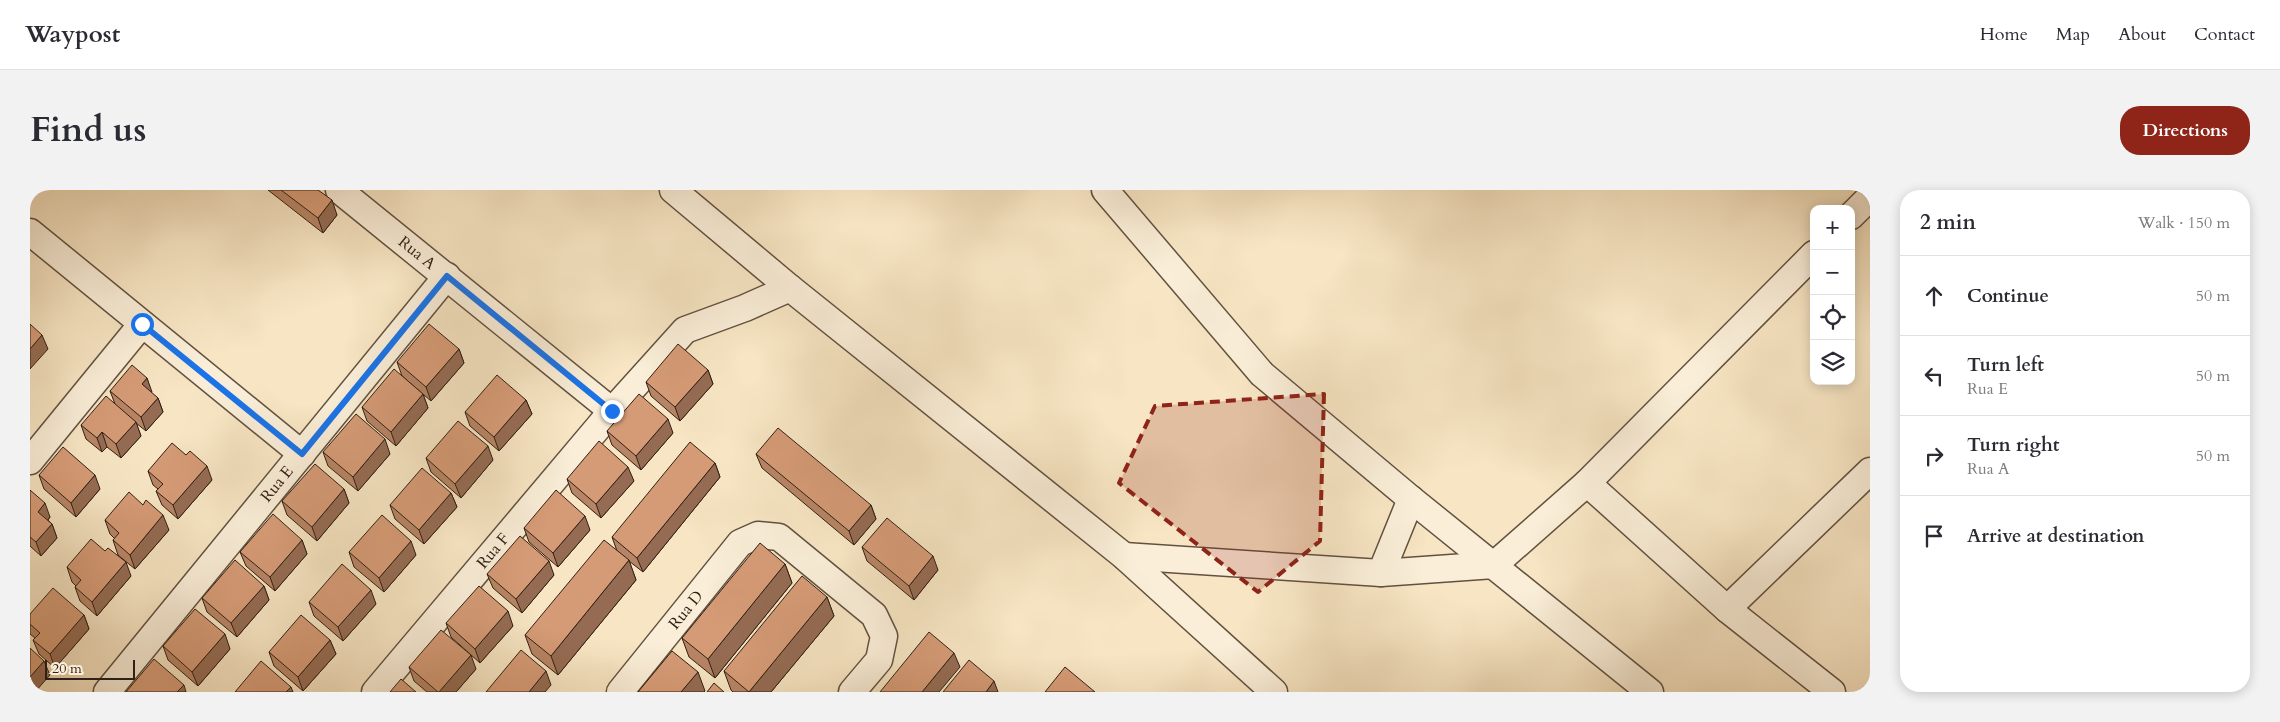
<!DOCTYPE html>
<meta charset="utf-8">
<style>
body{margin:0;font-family:Cardo,serif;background:#f2f2f3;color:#2b2b33}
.controls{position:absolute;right:15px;top:15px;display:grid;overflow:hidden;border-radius:10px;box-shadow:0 2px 12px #0003}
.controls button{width:45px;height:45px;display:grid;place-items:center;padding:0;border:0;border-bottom:1px solid #e1e1e2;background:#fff;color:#2b2b33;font:25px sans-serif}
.scale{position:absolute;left:15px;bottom:12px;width:90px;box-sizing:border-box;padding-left:5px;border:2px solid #312015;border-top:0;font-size:14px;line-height:18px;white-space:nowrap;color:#312015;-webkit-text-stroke:4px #faeed8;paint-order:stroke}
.stop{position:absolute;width:15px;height:15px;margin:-11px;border:4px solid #1a73e8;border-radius:50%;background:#fff}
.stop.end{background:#1a73e8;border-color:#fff;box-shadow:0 1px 5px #0008}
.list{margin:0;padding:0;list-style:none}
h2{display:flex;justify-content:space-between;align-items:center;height:65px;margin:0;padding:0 20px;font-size:21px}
h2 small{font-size:16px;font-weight:400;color:#7c7c81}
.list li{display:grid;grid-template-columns:32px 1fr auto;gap:15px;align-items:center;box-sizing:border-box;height:80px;padding:0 20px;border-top:1px solid #e1e1e2}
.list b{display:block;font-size:19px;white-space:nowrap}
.list p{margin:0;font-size:16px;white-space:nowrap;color:#7c7c81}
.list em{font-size:16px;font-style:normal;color:#7c7c81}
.icon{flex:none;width:28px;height:28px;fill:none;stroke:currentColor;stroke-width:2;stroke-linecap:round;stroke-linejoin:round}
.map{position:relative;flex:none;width:1840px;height:502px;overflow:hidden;border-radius:20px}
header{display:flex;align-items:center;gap:30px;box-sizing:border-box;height:70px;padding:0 25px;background:#fff;border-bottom:1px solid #e1e1e2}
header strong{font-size:24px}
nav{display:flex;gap:28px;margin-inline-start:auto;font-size:18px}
.intro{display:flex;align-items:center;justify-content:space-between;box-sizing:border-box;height:120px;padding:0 30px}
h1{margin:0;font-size:35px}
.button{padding:12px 22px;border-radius:20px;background:#8f2418;color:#fff;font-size:18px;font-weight:700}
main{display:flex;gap:30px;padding:0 30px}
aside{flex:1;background:#fff;border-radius:20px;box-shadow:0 2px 12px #0003}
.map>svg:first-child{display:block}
</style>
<header>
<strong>Waypost</strong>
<nav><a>Home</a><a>Map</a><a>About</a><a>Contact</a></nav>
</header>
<div class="intro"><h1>Find us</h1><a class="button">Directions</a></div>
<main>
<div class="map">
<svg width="1840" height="502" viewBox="0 0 1840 502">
<rect width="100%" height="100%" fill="#f7e5c3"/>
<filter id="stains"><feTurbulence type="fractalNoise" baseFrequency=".004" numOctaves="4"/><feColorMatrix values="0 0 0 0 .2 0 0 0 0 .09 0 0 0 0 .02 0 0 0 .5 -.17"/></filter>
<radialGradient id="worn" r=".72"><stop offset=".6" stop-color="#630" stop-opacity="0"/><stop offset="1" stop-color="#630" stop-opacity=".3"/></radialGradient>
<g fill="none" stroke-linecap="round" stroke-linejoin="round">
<defs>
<g id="street">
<polyline points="309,0 582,221"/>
<polyline points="643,0 760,98"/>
<polyline points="1075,0 1232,184 1381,309 1620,502"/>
<polyline points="1821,26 1840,7"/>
<polyline points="0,42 272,264"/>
<polyline points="1784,64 1557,293 1697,419 1802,502"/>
<polyline points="0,271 112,134"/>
<polyline points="1094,366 1351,383 1464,375 1557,293"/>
<polyline points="1351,383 1381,309"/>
<polyline points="1697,419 1840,281"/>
<polyline points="77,502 417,86"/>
<polyline points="345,502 582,221 655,140 715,118 760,98 1094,366 1244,502"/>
<polyline points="590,502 710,353 728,345 749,347 844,425 854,446 849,470 822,502"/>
</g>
</defs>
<!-- street casing -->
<use href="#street" stroke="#625140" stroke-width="29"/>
<!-- street -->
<use href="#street" stroke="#faeed8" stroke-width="26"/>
</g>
<!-- wall -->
<g fill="#b78565" stroke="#312015">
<polygon points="238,0 288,0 307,25 293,43"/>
<polygon points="429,159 434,173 401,211 372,186 367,172"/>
<polygon points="678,180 683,194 650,231 621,206 616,192"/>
<polygon points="117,188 121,203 128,208 133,222 116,241 106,233 111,246 91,268 77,257 72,262 56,249 51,235 85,214 80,201"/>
<polygon points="393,204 398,218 366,256 337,231 332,217"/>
<polygon points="496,210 502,224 469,261 440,236 435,222"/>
<polygon points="577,241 643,243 611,280 582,255"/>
<polygon points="293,262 360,264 328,301 298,276"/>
<polygon points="726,264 841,315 846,329 824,355 732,278"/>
<polygon points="396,268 463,270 431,308 401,282"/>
<polygon points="685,273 690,287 613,382 599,371 606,390 528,485 502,464 495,445 587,361 582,347"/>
<polygon points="118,281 182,290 148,329 132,315 126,301 128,299 123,295"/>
<polygon points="9,285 70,299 46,327 14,299"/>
<polygon points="537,289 604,291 571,328 542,303"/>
<polygon points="314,299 319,313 287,351 257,325 252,311"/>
<polygon points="0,300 20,327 18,330 22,334 27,348 11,366 0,356"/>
<polygon points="421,303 427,317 394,354 365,329 360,315"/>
<polygon points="75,330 139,340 105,379 88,365 83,350 85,349 80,344"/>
<polygon points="494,338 560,340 528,377 499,352"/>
<polygon points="272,350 277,364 245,401 216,376 210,362"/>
<polygon points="832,357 908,380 884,410 837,371"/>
<polygon points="319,362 386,365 354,402 324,377"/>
<polygon points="755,374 762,393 685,488 659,467 652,448"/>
<polygon points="37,377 101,386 67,426 50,411 45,397 46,396 42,392"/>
<polygon points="457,384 524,385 492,423 463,398"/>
<polygon points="234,396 239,410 207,447 177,422 172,408"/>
<polygon points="797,407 804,426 741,502 703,502 701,500 694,481"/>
<polygon points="279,412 346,414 313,451 284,426"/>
<polygon points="0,424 54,425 59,439 25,478 9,464 3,450 5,448 0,444"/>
<polygon points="416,433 483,436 450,473 421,447"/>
<polygon points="300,450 306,464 273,501 244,476 239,462"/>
<polygon points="133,456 200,459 168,496 138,470"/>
<polygon points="379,477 446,479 426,502 397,502 384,491"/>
</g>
<!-- shaded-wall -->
<g fill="#956c53" stroke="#312015">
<polygon points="302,10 307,25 293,43 288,28"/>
<polygon points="12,145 18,159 0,179 0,159"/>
<polygon points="429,159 434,173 401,211 396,197"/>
<polygon points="678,180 683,194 650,231 645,217"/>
<polygon points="117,188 122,202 117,208 112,194"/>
<polygon points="393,204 398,218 366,256 361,242"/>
<polygon points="128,208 133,222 116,241 111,227"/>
<polygon points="496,210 502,224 469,261 464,247"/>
<polygon points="638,229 643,243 611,280 606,266"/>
<polygon points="106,232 111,246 91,268 86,254"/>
<polygon points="72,242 77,257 72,262 67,248"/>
<polygon points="355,249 360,264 328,301 323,287"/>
<polygon points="458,256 463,270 431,308 425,294"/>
<polygon points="685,273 690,287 613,382 607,368"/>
<polygon points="177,276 182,290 148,329 143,315"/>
<polygon points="598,277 604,291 571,328 566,314"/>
<polygon points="65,285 70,299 46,327 41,313"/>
<polygon points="314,299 319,313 287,351 282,337"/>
<polygon points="421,303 427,317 394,354 389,340"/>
<polygon points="15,313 20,327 13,336 8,322"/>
<polygon points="841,315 846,329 824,355 819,341"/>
<polygon points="133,325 139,340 105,379 100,365"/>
<polygon points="555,326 560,340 528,377 523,363"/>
<polygon points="22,334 27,348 11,366 6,352"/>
<polygon points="272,350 277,364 245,401 240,387"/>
<polygon points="381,351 386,365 354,402 349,388"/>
<polygon points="903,366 908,380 884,410 879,396"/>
<polygon points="599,370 606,390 528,485 521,466"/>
<polygon points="519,371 524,385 492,423 486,409"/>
<polygon points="96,372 101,386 67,426 62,412"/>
<polygon points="755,374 762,393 685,488 678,469"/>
<polygon points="234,396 239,410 207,447 201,433"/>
<polygon points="341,400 346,414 313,451 308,437"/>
<polygon points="797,407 804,426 741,502 719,502"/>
<polygon points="478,421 483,436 450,473 445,459"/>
<polygon points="54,425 59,439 25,478 20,464"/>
<polygon points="195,444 200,459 168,496 162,482"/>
<polygon points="300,450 306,464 273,501 268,487"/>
<polygon points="924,463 930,477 909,502 892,502"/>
<polygon points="441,465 446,479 426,502 409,502"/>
<polygon points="14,471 20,485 5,502 0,502 0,487"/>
<polygon points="516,481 521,495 515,502 499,502"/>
<polygon points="668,482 675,501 674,502 651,502"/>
<polygon points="964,491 968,502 956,502"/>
<polygon points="154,495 156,502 147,502"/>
<polygon points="261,497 263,502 256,502"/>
</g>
<!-- building -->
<g fill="#d59b76" stroke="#312015">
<polygon points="251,0 288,0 302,10 288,28"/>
<polygon points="0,134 12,145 0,159"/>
<polygon points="399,134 429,159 396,197 367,172"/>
<polygon points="648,154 678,180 645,217 616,192"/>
<polygon points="102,175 117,188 112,194 128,208 111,227 80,201"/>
<polygon points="364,179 393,204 361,242 332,217"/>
<polygon points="467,185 496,210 464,247 435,222"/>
<polygon points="609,204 638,229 606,266 577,241"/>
<polygon points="76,206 106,232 86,254 72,242 67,248 51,235"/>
<polygon points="326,224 355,249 323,287 293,262"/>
<polygon points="428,231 458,256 425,294 396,268"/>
<polygon points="748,238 841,315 819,341 726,264"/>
<polygon points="569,251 598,277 566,314 537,289"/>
<polygon points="660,252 685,273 607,368 582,347"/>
<polygon points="142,253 156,265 160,261 177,276 143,315 126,301 133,294 118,281"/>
<polygon points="33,257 65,285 41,313 9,285"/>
<polygon points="285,274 314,299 282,337 252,311"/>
<polygon points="392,278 421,303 389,340 360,315"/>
<polygon points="0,300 15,313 8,322 22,334 6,352 0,347"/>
<polygon points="526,300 555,326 523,363 494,338"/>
<polygon points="99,302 113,315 116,310 133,325 100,365 83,350 89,343 75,330"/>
<polygon points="243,324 272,350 240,387 210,362"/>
<polygon points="352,325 381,351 349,388 319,362"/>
<polygon points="857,328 903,366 879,396 832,357"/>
<polygon points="490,346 519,371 486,409 457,384"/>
<polygon points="61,349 75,361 78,358 96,372 62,412 45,397 51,390 37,377"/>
<polygon points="574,350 599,370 521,466 495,445"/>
<polygon points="730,353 755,374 678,469 652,448"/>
<polygon points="205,370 234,396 201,433 172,408"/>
<polygon points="312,374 341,400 308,437 279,412"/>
<polygon points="772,386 797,407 719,502 694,481"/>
<polygon points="449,396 478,421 445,459 416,433"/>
<polygon points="23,398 54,425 20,464 3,450 10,443 0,434 0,424"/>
<polygon points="165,419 195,444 162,482 133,456"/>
<polygon points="271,425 300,450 268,487 239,462"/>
<polygon points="411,440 441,465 409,502 408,502 379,477"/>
<polygon points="899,442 924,463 892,502 850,502"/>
<polygon points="0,458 14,471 0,487"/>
<polygon points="491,460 516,481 499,502 456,502"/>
<polygon points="642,461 668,482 651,502 608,502"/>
<polygon points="124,469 154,495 147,502 96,502"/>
<polygon points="939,470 964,491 956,502 913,502"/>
<polygon points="231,471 261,497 256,502 205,502"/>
<polygon points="1035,477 1065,502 1015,502"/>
<polygon points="371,489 386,502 360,502"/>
<polygon points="684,493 694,502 677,502"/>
</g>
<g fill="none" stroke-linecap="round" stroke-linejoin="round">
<!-- route -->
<polyline stroke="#1a73e8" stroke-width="6" points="112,134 272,264 417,86 582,221"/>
</g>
<!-- marked area -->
<path fill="#8f2418" fill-opacity="0.2" stroke="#8f2418" stroke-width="4" stroke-dasharray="10 6" stroke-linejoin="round" d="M 1294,204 L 1290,351 L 1228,402 L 1089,293 L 1125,216 Z"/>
<g text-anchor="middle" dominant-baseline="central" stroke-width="4.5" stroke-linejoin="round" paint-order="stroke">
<!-- street labels -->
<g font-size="16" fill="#312015" stroke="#faeed8">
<text transform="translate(387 63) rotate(39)">Rua A</text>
<text transform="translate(247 294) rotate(-51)">Rua E</text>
<text transform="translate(463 361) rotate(-50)">Rua F</text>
<text transform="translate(656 420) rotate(-51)">Rua D</text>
</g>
</g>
<rect width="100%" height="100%" filter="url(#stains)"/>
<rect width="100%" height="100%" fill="url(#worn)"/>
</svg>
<div class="controls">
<button>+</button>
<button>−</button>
<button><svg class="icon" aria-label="locate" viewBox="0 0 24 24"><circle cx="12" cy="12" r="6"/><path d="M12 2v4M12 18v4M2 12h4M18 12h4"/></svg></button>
<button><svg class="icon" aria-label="layers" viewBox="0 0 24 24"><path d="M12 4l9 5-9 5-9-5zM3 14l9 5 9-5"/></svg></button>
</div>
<div class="scale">20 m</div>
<div class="stop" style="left:112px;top:134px"></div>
<div class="stop end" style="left:582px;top:221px"></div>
</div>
<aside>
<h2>2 min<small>Walk · 150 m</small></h2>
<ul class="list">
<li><svg class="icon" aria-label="ahead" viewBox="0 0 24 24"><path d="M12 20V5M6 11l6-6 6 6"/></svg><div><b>Continue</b></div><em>50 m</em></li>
<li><svg class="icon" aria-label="left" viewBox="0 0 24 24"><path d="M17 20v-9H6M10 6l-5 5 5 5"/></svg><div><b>Turn left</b><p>Rua E</p></div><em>50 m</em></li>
<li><svg class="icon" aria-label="right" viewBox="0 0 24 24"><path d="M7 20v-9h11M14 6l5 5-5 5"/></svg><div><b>Turn right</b><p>Rua A</p></div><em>50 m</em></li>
<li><svg class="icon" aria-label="arrive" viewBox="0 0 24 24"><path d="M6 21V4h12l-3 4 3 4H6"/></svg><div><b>Arrive at destination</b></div></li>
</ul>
</aside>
</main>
